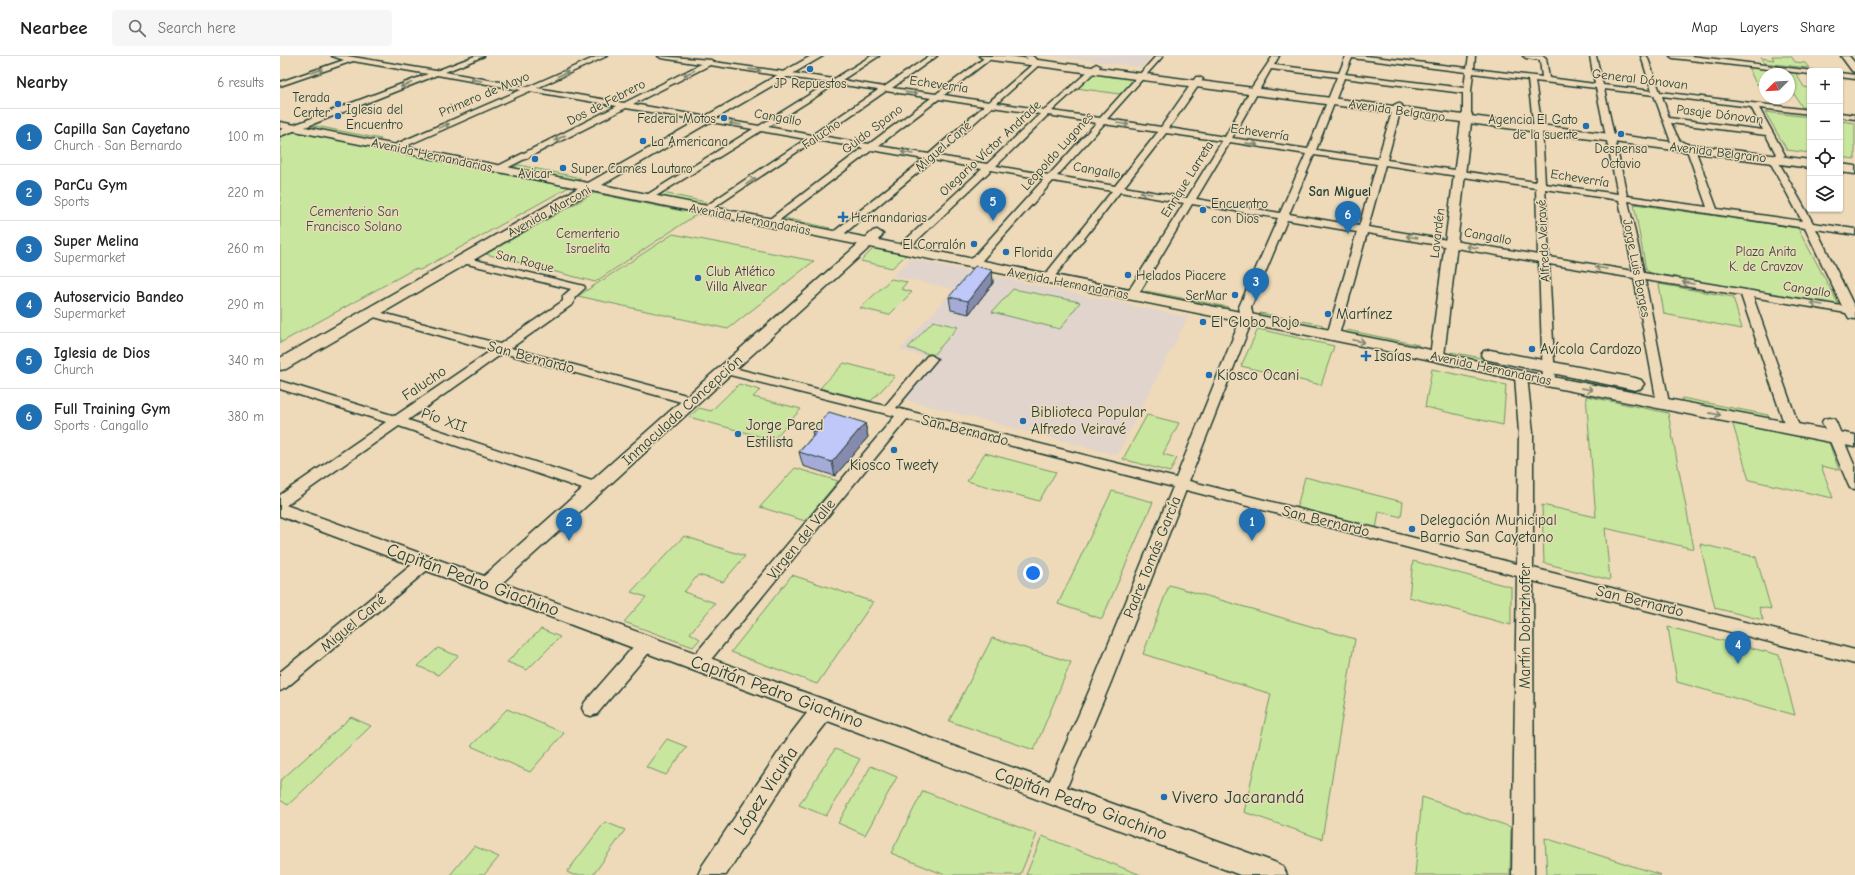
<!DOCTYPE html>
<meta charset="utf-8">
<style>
body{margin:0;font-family:"Comic Neue",sans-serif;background:#f6f6f6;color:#202124}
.controls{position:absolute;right:12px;top:12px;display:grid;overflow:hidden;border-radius:4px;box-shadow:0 1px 3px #0004}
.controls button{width:36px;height:36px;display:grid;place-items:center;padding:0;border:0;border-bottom:1px solid #e0e0e0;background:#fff;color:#202124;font:20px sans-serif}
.compass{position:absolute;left:1479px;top:12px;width:36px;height:36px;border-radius:50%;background:#fff;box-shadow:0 1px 3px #0004;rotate:246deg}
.you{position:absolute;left:753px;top:517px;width:14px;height:14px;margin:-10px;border:3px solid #fff;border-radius:50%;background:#1a73e8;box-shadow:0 0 0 6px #1a73e833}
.badge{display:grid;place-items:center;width:26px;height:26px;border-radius:50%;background:#1f6fb2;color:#fff;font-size:13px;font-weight:700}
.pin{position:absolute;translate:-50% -33px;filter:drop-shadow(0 1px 2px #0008)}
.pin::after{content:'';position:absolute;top:21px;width:14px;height:12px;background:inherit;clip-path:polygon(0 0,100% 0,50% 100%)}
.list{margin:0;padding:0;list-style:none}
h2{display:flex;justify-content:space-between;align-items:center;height:52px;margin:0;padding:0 16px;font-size:17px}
h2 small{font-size:13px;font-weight:400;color:#757577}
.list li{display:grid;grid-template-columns:26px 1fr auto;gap:12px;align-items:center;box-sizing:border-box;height:56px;padding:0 16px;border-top:1px solid #e0e0e0}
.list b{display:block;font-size:15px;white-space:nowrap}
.list p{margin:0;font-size:13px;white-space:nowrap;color:#757577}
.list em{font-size:13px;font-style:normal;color:#757577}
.icon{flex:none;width:22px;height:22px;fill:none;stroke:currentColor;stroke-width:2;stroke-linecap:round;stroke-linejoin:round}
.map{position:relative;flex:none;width:1575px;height:819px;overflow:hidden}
header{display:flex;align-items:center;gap:24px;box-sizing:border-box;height:56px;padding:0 20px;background:#fff;border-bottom:1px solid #e0e0e0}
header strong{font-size:19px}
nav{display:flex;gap:22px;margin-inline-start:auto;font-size:14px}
.search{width:280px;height:36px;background:#f6f6f6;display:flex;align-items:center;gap:10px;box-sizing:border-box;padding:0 14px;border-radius:4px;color:#757577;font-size:15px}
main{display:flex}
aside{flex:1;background:#fff}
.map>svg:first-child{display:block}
</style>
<header>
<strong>Nearbee</strong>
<div class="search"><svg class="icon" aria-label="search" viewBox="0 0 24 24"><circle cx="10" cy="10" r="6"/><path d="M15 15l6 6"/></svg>Search here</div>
<nav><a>Map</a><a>Layers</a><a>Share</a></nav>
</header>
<main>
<aside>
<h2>Nearby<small>6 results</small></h2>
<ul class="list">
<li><span class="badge">1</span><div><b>Capilla San Cayetano</b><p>Church · San Bernardo</p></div><em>100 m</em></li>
<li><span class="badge">2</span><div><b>ParCu Gym</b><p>Sports</p></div><em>220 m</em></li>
<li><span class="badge">3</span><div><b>Super Melina</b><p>Supermarket</p></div><em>260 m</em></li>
<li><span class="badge">4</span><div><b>Autoservicio Bandeo</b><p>Supermarket</p></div><em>290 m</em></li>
<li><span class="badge">5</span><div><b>Iglesia de Dios</b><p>Church</p></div><em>340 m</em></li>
<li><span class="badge">6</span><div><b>Full Training Gym</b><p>Sports · Cangallo</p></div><em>380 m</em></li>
</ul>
</aside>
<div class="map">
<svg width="1575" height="819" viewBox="0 0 1575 819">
<rect width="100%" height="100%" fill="#eedab8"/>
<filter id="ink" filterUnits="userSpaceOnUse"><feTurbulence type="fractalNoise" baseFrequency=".025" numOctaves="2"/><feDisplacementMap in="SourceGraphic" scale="8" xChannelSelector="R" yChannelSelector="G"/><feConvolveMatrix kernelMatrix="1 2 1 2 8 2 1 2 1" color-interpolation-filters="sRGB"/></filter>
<g filter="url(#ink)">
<!-- built -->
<g fill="#e0d4cc">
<polygon points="772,0 871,0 862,11"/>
<polygon points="630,203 908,261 837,399 619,342 653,302 620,294 674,233 613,220"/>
</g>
<!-- green -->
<g fill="#c8e69d" stroke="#749268">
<polygon points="1492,0 1511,0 1515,6 1525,7 1529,12 1484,7 1481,2 1494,4"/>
<polygon points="1468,11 1515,16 1524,31 1530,32 1530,53 1522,51 1513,36 1509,35 1509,18 1485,18 1485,29 1476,28"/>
<polygon points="813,15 857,21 840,38 796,32"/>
<polygon points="1485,56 1530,61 1530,97 1507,94"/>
<polygon points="1560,65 1575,67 1575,103 1560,101"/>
<polygon points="36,70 101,83 95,86 30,72"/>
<polygon points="12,75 289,131 140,214 134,213 0,287 0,80"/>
<polygon points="239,109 301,122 294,126 231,112"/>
<polygon points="314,137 417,158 315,226 206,198"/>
<polygon points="383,137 426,146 422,149 379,140"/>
<polygon points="1354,148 1518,172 1559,249 1376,220 1366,214"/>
<polygon points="504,162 550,172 546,174 500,165"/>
<polygon points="393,178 534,205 448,273 298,240"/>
<polygon points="594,192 626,199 612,212 581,205"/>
<polygon points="611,223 627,226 621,233 632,236 609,259 580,252"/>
<polygon points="1379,228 1453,241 1462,273 1384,258"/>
<polygon points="733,233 800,246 780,273 712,256"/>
<polygon points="866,235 948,251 947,254 864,238"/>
<polygon points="980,257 1043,269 1042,273 979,260"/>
<polygon points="653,265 678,271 653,299 628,292"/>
<polygon points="978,273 1054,290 1041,329 961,310"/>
<polygon points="1067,274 1139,289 1138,293 1066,278"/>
<polygon points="1171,296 1217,305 1217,309 1171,300"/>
<polygon points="564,307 615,320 591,345 540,332"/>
<polygon points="1152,313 1226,329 1223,369 1145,351"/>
<polygon points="1286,319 1360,334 1360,337 1286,323"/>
<polygon points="459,328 480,334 473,341 521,353 493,384 409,361 419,352 431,355"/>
<polygon points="1306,340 1388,357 1414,493 1325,472 1330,524 1264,507 1262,449 1316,461"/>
<polygon points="1402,342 1488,359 1489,363 1402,346"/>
<polygon points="867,359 899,367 883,398 897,402 890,416 843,403"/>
<polygon points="1452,365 1548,384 1559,414 1541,410 1553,442 1469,424"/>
<polygon points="705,397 776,416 759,445 687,425"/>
<polygon points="515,412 558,425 525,465 480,451"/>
<polygon points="1025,421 1123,446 1121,461 1099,455 1096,474 1016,454"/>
<polygon points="832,435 873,446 822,563 778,548"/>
<polygon points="404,480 465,500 443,526 418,519 404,536 435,547 410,577 420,583 413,591 344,566 366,541 351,536"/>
<polygon points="1420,488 1476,501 1491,553 1479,551 1483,564 1435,552"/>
<polygon points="1133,505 1231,531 1231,569 1129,541"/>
<polygon points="512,519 593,546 537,628 451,596"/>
<polygon points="889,529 1075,583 1042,783 964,756 991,638 863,598"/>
<polygon points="1388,571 1499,599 1515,659 1397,626"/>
<polygon points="261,573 280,581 247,614 227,606"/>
<polygon points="712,582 791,606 754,694 669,665"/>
<polygon points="158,592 178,600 158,619 138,610"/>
<polygon points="227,653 284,677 250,716 191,690"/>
<polygon points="71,661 91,670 8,749 0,744 0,725"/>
<polygon points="387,683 407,691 386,719 366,711"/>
<polygon points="555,693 580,703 546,760 519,749"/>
<polygon points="591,710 617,721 585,779 558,767"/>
<polygon points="643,735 757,778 740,819 665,819 611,797"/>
<polygon points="1142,741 1231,771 1230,819 1135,819"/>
<polygon points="325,766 345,774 313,819 293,819 287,816"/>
<polygon points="762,780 861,819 746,819"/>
<polygon points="1265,782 1381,819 1267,819"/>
<polygon points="194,790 219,801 204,819 170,819"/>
</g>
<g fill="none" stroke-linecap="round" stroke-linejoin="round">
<defs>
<g id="minor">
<path d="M 52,0 L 67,0 L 156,15 L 195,0 L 204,0 L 165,16 L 248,31 L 318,0 L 327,0 L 257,32 L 344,47 L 421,8 L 381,2 L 378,0 L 431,4 L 434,6 L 554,23 L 591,0 L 599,0 L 562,24 L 604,31 L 649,0 L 657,0 L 612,32 L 656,38 L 707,0 L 714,0 L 664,39 L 709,46 L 754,7 L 744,0 L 752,0 L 760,6 L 760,8 L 717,47 L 765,54 L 816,8 L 820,10 L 819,12 L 772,55 L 820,62 L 876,0 L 883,0 L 827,63 L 881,71 L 916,21 L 919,21 L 923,23 L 889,72 L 945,81 L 972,31 L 993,0 L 999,0 L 994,9 L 1059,17 L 1066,0 L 1086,0 L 1187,12 L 1189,0 L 1195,0 L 1194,13 L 1262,21 L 1260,4 L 1246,2 L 1243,0 L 1263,0 L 1266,2 L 1269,22 L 1315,28 L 1310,0 L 1316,0 L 1323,29 L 1372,35 L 1361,0 L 1367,0 L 1380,36 L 1530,54 L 1530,58 L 1479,52 L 1505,99 L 1498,105 L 1533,167 L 1575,173 L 1575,179 L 1536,173 L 1575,252 L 1575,263 L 1569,262 L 1566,257 L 1473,241 L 1520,373 L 1518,376 L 1508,376 L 1506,373 L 1461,239 L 1365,224 L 1389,347 L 1388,350 L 1378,350 L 1377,347 L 1354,222 L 1269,208 L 1275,325 L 1273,328 L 1265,328 L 1263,325 L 1259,206 L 1087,177 L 1059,279 L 1053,283 L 1047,279 L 1077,176 L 1007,164 L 971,251 L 973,262 L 909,425 L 1237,508 L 1239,377 L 1235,320 L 1237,317 L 1245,317 L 1247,320 L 1253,377 L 1253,512 L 1575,594 L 1575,608 L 1253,525 L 1254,819 L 1232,819 L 1237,520 L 906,434 L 831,626 L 784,738 L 781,745 L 774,747 L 767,745 L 764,738 L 813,626 L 893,431 L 627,363 L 424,612 L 418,614 L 412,612 L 409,607 L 412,602 L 615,360 L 442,317 L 440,314 L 442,311 L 446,310 L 605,350 L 647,300 L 651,299 L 657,303 L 616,352 L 896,422 L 961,262 L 959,251 L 998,162 L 912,148 L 858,239 L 852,242 L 846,239 L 904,147 L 840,136 L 772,224 L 764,224 L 763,222 L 764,220 L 832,135 L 773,125 L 697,210 L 689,210 L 688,208 L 689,206 L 764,123 L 711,114 L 626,195 L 622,196 L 617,193 L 618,191 L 702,113 L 653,104 L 559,182 L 555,183 L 550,180 L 551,178 L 644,103 L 592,94 L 493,169 L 487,169 L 485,167 L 487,165 L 583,92 L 535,84 L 426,157 L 421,154 L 423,152 L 526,83 L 481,75 L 368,145 L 363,142 L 365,140 L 473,73 L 346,52 L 219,116 L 216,115 L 215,113 L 216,111 L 337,50 L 250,35 L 117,94 L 114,93 L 114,89 L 241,34 L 157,19 L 33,68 L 27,68 L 27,64 L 148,18 L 73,5 L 0,30 L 0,26 L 64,4 ZM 1072,2 L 1186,16 L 1184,32 L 1065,18 ZM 430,9 L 548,27 L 479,70 L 353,48 ZM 991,13 L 1057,21 L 1028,93 L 952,82 ZM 1193,17 L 1248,24 L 1254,73 L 1256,126 L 1107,104 L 1122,49 L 1118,47 L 1114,49 L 1098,103 L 1036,94 L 1064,22 L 1183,37 L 1183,58 L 1187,60 L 1191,58 L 1191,35 ZM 1255,25 L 1316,32 L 1338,138 L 1265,128 L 1262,73 ZM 556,28 L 598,34 L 532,79 L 488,71 ZM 1324,33 L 1374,39 L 1391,86 L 1407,94 L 1427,151 L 1347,140 ZM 606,35 L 651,42 L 589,88 L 541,80 ZM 1382,40 L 1471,51 L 1483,74 L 1389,62 ZM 659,43 L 704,50 L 649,98 L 598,90 ZM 712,51 L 760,58 L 707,108 L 658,100 ZM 768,59 L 816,67 L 769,119 L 716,110 ZM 1391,67 L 1486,79 L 1496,98 L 1489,104 L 1522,165 L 1437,153 L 1415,93 L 1399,84 ZM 824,68 L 878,76 L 835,130 L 777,120 ZM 886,77 L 942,85 L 907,142 L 844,131 ZM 950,86 L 1026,98 L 1000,157 L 916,143 ZM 1034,99 L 1097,108 L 1079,170 L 1009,158 ZM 1105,109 L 1256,132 L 1258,199 L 1088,171 ZM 1265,133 L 1339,144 L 1353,215 L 1269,201 ZM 1348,145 L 1525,172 L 1562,250 L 1364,217 Z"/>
<polygon points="1390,0 1411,0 1533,15 1530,15 1530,18 1393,2"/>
<polygon points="1560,17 1575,19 1575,23 1560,21"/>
<polygon points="1560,57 1575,59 1575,63 1560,61"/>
<polygon points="183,201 304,230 305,232 295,241 293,248 231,292 417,342 418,345 417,348 412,349 223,297 128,364 321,428 323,432 321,436 316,437 311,436 119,370 5,450 0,451 0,439 106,366 0,333 0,325 115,360 212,294 87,259 85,257 87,255 95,255 220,288 283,245 283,240 291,233 179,206 178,204 179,202"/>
<polygon points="1549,362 1554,363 1556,366 1575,411 1575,433 1570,432 1568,428 1542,366 1544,363"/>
<polygon points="145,501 151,503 153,507 151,511 6,632 0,635 0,616 139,503"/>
<polygon points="366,581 372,583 375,588 372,593 317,658 311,660 305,658 302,652 305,646 360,583"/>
</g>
<g id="tertiary">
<polygon points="1561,0 1569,0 1575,7 1575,16 1572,15"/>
<polygon points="1187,55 1192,58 1164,300 1162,303 1152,303 1150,300 1182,58"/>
<polygon points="30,63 33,64 35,66 33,68 0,80 0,74"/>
<polygon points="597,174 603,178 601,181 222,527 994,806 1003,810 1007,819 960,819 548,665 526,693 446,819 418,819 422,810 510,679 527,657 0,460 0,447 204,520 593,175"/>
</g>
<g id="secondary">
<polygon points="531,0 543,0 322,129 1146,293 1241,315 1575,379 1575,391 1241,325 1146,303 312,135 6,313 0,314 0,302 298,132 0,72 0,66 308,127"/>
<polygon points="699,0 727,0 1530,104 1530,112 704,3"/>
<polygon points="1560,108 1575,110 1575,118 1560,116"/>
<polygon points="1210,294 1355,322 1361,324 1364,328 1361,332 1355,334 1204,303 1201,299 1204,295"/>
</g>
</defs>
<!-- minor casing -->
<use href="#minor" stroke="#1f3d34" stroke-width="3"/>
<!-- tertiary casing -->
<use href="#tertiary" stroke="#1f3d34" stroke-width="3"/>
<!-- secondary casing -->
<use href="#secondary" stroke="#1f3d34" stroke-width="3"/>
<!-- minor -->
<use href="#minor" fill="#eedab8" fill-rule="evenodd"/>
<!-- tertiary -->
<use href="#tertiary" fill="#eedab8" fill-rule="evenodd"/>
<!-- secondary -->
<use href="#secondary" fill="#eedab8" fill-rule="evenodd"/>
</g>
<!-- wall -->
<g fill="#a5abd6" stroke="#1f3d34">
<polygon points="712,214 713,227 689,258 671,254 669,241"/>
<polygon points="585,367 588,381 555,420 523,410 519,396 533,380 532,375"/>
</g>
<!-- shaded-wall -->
<g fill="#868bae" stroke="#1f3d34">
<polygon points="712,214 713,227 689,258 688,245"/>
<polygon points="585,367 588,381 555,420 552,406"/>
</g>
<!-- building -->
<g fill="#c0c7f9" stroke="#1f3d34">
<polygon points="695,210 712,214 688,245 669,241"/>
<polygon points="549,356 585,367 552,406 519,396 537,376 532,375"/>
</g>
<!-- one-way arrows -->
<defs><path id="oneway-shaft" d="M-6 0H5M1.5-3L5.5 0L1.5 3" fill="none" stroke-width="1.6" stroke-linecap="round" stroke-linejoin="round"/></defs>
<g stroke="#7c846f">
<use href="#oneway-shaft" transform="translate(475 14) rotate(8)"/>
<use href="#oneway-shaft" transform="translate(37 15) rotate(-19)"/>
<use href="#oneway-shaft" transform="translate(409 17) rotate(153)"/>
<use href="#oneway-shaft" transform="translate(283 18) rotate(-24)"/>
<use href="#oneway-shaft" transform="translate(196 24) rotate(-170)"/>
<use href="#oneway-shaft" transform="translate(126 29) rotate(159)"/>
<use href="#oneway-shaft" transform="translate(631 37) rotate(8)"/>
<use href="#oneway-shaft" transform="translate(455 68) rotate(-170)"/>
<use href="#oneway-shaft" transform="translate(843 68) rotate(9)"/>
<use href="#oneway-shaft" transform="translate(164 70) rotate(-23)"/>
<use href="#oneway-shaft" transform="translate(280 82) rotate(153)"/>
<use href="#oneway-shaft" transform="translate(972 88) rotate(8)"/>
<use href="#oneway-shaft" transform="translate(627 97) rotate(-170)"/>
<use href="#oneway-shaft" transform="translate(471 125) rotate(-34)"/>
<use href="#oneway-shaft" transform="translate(866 137) rotate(-171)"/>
<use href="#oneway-shaft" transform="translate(1132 181) rotate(-171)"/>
<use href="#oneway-shaft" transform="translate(1192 191) rotate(-170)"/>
<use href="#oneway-shaft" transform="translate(1321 212) rotate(-171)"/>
<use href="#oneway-shaft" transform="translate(1408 227) rotate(-170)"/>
<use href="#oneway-shaft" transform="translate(1537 248) rotate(-171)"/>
<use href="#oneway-shaft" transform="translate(1079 285) rotate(11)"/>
<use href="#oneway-shaft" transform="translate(1307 333) rotate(11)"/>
<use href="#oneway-shaft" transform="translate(1435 358) rotate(11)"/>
</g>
</g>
<!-- markers -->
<g fill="#1f6fb2" stroke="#eedab8" stroke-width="1.5">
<circle cx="530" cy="13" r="4"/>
<circle cx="58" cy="48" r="4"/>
<circle cx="58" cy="60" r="4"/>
<circle cx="444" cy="62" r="4"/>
<circle cx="1306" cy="70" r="4"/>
<circle cx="1341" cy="78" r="4"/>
<circle cx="363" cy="85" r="4"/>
<circle cx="255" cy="103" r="4"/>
<circle cx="283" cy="112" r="4"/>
<circle cx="923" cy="154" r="4"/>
<path d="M561 155h4v4h4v4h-4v4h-4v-4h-4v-4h4z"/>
<circle cx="694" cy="188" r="4"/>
<circle cx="726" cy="196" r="4"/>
<circle cx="848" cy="219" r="4"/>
<circle cx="418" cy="222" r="4"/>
<circle cx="955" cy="239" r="4"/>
<circle cx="1048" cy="258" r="4"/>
<circle cx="923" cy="266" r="4"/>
<circle cx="1252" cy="293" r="4"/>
<path d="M1084 294h4v4h4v4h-4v4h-4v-4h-4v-4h4z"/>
<circle cx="929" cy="319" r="4"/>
<circle cx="743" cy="365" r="4"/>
<circle cx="458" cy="378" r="4"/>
<circle cx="614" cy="394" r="4"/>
<circle cx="1132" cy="473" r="4"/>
<circle cx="884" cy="741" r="4"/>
</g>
<g text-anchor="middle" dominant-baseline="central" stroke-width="3" stroke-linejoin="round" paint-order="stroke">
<!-- far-street labels -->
<g font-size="13" fill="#1f3d34" stroke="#eedab8">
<text transform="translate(1360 23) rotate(7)">General Dónovan</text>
<text transform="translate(659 28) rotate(8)">Echeverría</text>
<text transform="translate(204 38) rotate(-23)">Primero de Mayo</text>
<text transform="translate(326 46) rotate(-27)">Dos de Febrero</text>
<text transform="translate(1117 54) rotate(8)">Avenida Belgrano</text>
<text transform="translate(1440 58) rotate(7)">Pasaje Dónovan</text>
<text transform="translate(498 61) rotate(10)">Cangallo</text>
<text transform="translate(592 73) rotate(-37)">Guido Spano</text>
<text transform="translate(980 76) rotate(8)">Echeverría</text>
<text transform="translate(541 78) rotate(-34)">Falucho</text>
<text transform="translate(663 90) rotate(-41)">Miguel Cané</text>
<text transform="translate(710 92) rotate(-43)">Olegario Víctor Andrade</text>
<text transform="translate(777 95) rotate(-48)">Leopoldo Lugones</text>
<text transform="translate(1438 96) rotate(7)">Avenida Belgrano</text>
<text transform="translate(152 99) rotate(12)">Avenida Hernandarias</text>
<text transform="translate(817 114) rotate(10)">Cangallo</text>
<text transform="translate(1300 122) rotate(9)">Echeverría</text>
<text transform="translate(907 123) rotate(-58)">Enrique Larreta</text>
<text transform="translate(269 155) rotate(-29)">Avenida Marconi</text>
<text transform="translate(470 163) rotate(11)">Avenida Hernandarias</text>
<text transform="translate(1157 177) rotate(-83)">Lavardén</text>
<text transform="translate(1208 180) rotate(10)">Cangallo</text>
<text transform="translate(1263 185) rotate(-93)">Alfredo Veiravé</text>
<text transform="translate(245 205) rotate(14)">San Roque</text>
<text transform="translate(1357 212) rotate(79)">Jorge Luis Borges</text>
<text transform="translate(788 227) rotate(11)">Avenida Hernandarias</text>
<text transform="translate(1527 233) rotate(9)">Cangallo</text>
<text transform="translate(1211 312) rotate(12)">Avenida Hernandarias</text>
</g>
<!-- far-poi labels -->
<g font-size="13" fill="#1f3d34" stroke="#eedab8" text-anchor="start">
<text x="530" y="27" text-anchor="middle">JP Repuestos</text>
<text x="50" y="41" text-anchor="end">Terada<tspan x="50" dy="15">Center</tspan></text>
<text x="66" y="53">Iglesia del<tspan x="66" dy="15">Encuentro</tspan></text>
<text x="436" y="62" text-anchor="end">Federal Motos</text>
<text x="1298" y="63" text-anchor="end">Agencia El Gato<tspan x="1298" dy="15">de la suerte</tspan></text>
<text x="371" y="85">La Americana</text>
<text x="1341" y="92" text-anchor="middle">Despensa<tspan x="1341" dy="15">Octavio</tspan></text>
<text x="291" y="112">Super Carnes Lautaro</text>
<text x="255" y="117" text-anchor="middle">Avicar</text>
<text x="931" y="147">Encuentro<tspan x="931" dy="15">con Dios</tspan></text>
<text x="571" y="161">Hernandarias</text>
<text x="686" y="188" text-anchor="end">El Corralón</text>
<text x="734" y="196">Florida</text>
<text x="426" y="215">Club Atlético<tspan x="426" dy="15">Villa Alvear</tspan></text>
<text x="856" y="219">Helados Piacere</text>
<text x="947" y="239" text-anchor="end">SerMar</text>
</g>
<!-- far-neighbourhood labels -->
<g font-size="13" font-weight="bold" fill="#1f3d34" stroke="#eedab8">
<text x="1060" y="135">San Miguel</text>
</g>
<!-- far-park labels -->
<g font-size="13" fill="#304e3e" stroke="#eedab8">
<text x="74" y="155">Cementerio San<tspan x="74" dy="15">Francisco Solano</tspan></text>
<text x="308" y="177">Cementerio<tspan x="308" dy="15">Israelita</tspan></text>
<text x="1486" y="195">Plaza Anita<tspan x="1486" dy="15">K. de Cravzov</tspan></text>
</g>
<!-- poi labels -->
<g font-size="15" fill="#1f3d34" stroke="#eedab8" text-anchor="start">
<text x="1056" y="258">Martínez</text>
<text x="931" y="266">El Globo Rojo</text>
<text x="1260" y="293">Avícola Cardozo</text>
<text x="1094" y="300">Isaías</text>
<text x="937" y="319">Kiosco Ocani</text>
<text x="751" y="356">Biblioteca Popular<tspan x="751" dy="17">Alfredo Veiravé</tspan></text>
<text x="466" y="369">Jorge Pared<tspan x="466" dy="17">Estilista</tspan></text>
<text x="614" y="409" text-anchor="middle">Kiosco Tweety</text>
<text x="1140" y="464">Delegación Municipal<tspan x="1140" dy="17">Barrio San Cayetano</tspan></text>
</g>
<!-- street labels -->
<g font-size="15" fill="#1f3d34" stroke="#eedab8">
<text transform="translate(251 301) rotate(15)">San Bernardo</text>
<text transform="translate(144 327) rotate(-34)">Falucho</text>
<text transform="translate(402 354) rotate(-42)">Inmaculada Concepción</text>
<text transform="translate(164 364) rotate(19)">Pío XII</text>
<text transform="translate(685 374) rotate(14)">San Bernardo</text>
<text transform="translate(1046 465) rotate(14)">San Bernardo</text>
<text transform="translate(521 483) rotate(-51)">Virgen del Valle</text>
<text transform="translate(872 501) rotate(-68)">Padre Tomás García</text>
<text transform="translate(1360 545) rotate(14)">San Bernardo</text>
<text transform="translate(73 567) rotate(-40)">Miguel Cané</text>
<text transform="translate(1245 570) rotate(-90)">Martín Dobrizhoffer</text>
</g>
<!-- near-street labels -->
<g font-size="18" fill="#1f3d34" stroke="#eedab8">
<text transform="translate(193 524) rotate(20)">Capitán Pedro Giachino</text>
<text transform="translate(497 636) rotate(20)">Capitán Pedro Giachino</text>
<text transform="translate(486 735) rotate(-57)">López Vicuña</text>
<text transform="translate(801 748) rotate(20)">Capitán Pedro Giachino</text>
</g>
<!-- near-poi labels -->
<g font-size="18" fill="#1f3d34" stroke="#eedab8" text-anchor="start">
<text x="892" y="741">Vivero Jacarandá</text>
</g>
</g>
</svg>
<div class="controls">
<button>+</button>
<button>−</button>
<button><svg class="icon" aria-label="locate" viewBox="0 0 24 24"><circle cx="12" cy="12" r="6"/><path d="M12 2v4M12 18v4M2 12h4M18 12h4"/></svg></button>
<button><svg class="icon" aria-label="layers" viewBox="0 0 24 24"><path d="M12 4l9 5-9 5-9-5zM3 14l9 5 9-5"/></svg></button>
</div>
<svg class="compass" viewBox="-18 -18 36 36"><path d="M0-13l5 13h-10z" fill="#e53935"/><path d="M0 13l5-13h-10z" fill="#757577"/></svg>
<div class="you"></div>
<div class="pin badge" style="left:972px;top:485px">1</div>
<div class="pin badge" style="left:289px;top:485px">2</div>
<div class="pin badge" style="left:976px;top:245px">3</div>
<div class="pin badge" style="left:1458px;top:608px">4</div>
<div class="pin badge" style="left:713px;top:165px">5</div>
<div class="pin badge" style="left:1068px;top:178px">6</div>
</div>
</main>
